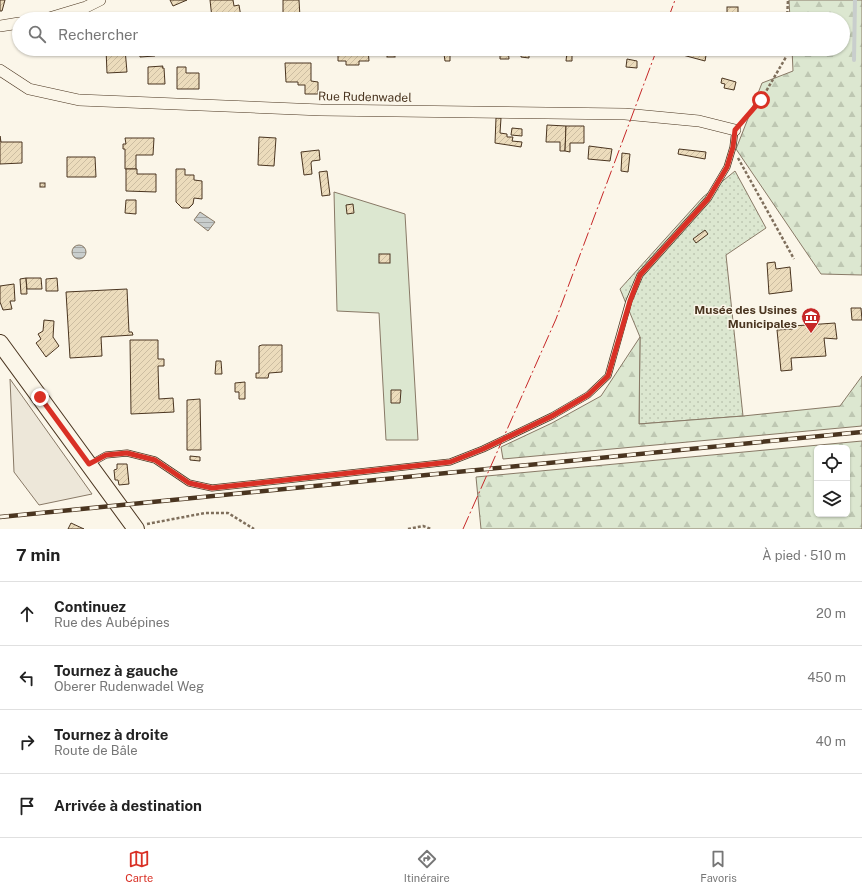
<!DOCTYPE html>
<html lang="fr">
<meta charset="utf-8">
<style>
body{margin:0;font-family:"Public Sans",sans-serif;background:#f2f2f2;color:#222}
.controls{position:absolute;right:12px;bottom:12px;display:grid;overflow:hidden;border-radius:6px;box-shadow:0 1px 3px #0004}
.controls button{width:36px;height:36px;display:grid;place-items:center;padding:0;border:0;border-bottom:1px solid #e0e0e0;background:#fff;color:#222;font:20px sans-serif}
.stop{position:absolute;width:12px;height:12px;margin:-9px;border:3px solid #d93025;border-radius:50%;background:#fff}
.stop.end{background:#d93025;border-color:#fff;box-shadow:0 1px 4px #0008}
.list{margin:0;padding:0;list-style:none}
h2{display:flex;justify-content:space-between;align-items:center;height:52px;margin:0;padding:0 16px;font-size:17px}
h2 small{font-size:13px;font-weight:400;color:#767676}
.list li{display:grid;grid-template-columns:26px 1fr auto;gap:12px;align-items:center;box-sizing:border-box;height:64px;padding:0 16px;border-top:1px solid #e0e0e0}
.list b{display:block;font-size:15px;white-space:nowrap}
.list p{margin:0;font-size:13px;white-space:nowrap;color:#767676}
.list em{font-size:13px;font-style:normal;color:#767676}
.icon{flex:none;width:22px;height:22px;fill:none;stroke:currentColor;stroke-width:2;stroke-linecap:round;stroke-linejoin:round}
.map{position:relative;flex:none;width:862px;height:529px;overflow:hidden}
.search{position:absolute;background:#fff;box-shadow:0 1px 3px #0004;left:12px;right:12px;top:12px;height:44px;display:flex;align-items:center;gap:10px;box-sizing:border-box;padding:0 14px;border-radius:22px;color:#767676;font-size:15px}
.sheet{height:308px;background:#fff}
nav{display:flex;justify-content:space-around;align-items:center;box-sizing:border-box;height:56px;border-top:1px solid #e0e0e0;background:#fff;font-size:11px;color:#767676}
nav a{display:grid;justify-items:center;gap:2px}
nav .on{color:#d93025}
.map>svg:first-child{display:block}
</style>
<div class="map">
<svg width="862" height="529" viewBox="0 0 862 529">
<defs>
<pattern id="grass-dots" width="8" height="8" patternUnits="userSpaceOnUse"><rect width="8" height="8" fill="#dce7d0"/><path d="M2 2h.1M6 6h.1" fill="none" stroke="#bec7b2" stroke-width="1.8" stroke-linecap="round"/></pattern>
<pattern id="forest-firs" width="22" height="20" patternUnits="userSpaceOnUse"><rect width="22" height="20" fill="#dce7d0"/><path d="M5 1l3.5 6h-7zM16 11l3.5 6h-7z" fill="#bec7b2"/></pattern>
<pattern id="water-rules" width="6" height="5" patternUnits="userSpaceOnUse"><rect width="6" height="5" fill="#c9cecd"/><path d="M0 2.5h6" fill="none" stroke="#a5a8a6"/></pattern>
<pattern id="building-hatch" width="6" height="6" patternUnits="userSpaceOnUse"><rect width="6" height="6" fill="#ecdcbc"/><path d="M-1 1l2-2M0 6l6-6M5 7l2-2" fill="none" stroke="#ccbda1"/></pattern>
</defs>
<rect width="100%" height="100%" fill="#fbf6e9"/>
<!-- grass -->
<polygon fill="url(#grass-dots)" stroke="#887966" points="735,171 766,228 726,255 743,416 639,424 640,337 620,289 703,197"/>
<!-- forest -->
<g fill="url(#forest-firs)" stroke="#887966" fill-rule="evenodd">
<polygon points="789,0 862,0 862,275 821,274 736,149 762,83 793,71 792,49 843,49 843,19 790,19"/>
<polygon points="640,337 639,424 743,416 840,406 862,376 862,426 503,459 501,447 552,423 601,396"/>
<path d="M 862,441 L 862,529 L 481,529 L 476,477 ZM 817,448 L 847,448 L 847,514 L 817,514 Z"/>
</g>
<!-- garden -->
<polygon fill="#dce7d0" stroke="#887966" points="334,192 405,214 418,440 386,440 379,313 337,311"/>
<!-- parking -->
<polygon fill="#ede7d9" stroke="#887966" points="10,379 92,494 39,505 14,472"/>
<!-- water -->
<g fill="url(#water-rules)" stroke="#887966">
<polygon points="200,212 215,222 208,231 194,220"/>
<circle cx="79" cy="252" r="7"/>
</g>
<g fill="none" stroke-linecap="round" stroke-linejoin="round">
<!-- stream -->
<polyline stroke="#c9cecd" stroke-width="4" points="854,60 855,0"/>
</g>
<!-- building -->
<g fill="url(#building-hatch)" stroke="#4a3520">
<polygon points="0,0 5,0 2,11 0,11"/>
<polygon points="170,0 187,0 173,6"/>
<polygon points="210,0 233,0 234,6 239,5 241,17 231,19 221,19 220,17 212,18"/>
<polygon points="283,0 299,0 300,17 307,17 307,19 266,19 266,14 272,14 273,16 283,16"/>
<rect x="727" y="7" width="11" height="12"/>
<polygon points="157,13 159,19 145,19 145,14"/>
<polygon points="106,49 125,49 127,72 107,73"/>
<polygon points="139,49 154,49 155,56 140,57"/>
<polygon points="171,49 180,49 180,53 171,54"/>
<polygon points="338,49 368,49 369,61 359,61 359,65 346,65 346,61 338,61"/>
<rect x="387" y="49" width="8" height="8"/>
<polygon points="500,49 508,49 509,59 500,59"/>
<polygon points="521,49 529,49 529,58 521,57"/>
<polygon points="680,49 707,50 705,61 679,54"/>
<polygon points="567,52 572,52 572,61 566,61"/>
<polygon points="444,54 450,54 450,61 445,61"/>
<polygon points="627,59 637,61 637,68 626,67"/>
<polygon points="285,63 311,63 311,81 318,82 318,94 305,94 305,85 298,85 298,82 286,82"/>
<polygon points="163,66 162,68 164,68 165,84 148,84 148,67"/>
<polygon points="177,67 186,67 186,73 199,73 199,89 177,89"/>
<polygon points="722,78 736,82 734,90 724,88 725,84 721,83"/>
<polygon points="496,118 501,118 500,133 507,134 507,137 513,137 512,141 522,142 521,147 495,143"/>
<polygon points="547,125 566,126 565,151 560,151 560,142 546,142"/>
<polygon points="566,126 584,126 584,143 570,143 570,152 565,151"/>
<polygon points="512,128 522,129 522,136 511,135"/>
<polygon points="0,136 1,142 22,142 22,163 0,164"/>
<polygon points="259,137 276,138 274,166 258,165"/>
<polygon points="125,138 154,138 153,155 136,155 136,169 125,169 125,149 123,149 123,144 126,144"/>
<polygon points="589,146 612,149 610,161 588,159"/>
<polygon points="679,149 706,152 705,159 678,154"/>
<polygon points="319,150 320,160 312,161 311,163 312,174 304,175 301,152"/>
<polygon points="622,153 630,154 628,172 621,171"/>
<polygon points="67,157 95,157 96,177 67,177"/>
<polygon points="126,169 137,169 137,174 156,174 156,192 126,191"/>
<polygon points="176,169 185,169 185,175 194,175 194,180 202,181 202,199 194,198 193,204 189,208 182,208 176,202"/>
<polygon points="327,171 330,195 322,196 319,172"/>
<rect x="40" y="183" width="5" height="4"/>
<polygon points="126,200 136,200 136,214 125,213"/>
<polygon points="353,204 354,213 347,214 346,205"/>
<polygon points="705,230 708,234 696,243 693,239"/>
<rect x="379" y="254" width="11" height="9"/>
<polygon points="775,262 776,269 790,267 792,291 769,294 767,263"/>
<polygon points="26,278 27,294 21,294 20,279"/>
<polygon points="26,278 41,278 42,289 27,289"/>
<polygon points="57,278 58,291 46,291 46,279"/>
<polygon points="14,284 15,301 10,301 12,309 3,310 0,302 0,286"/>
<polygon points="127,289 129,332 132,332 133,335 101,337 102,356 70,358 66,292"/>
<polygon points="851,308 861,308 862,320 852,320"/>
<polygon points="44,320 54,321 53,337 59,346 46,357 36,343 41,339 38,334 43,331"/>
<polygon points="835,323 837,339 824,338 826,356 791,358 792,370 781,371 777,330 793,329 793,326"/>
<polygon points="130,340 158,340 158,359 164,359 164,366 158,366 159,399 173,398 174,412 131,414"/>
<polygon points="262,345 282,345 282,372 269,373 268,378 256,378 256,373 259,373 259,346"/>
<polygon points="216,361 221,361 222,374 215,374"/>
<polygon points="245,382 245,399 239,399 239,392 235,392 235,383"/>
<polygon points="391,390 401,390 400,403 391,403"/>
<polygon points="200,399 201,450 187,450 187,400"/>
<polygon points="190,456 200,457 200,461 190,460"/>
<polygon points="117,464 127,464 129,484 119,485 118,480 115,480 114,470 117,469"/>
<polygon points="71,523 84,529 68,529"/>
</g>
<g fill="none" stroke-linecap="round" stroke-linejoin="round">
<defs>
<polyline id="service" points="90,464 106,455 127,453 155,460 189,483 212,488 450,462 483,449 552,416 588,395 608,376 629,301 640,275 708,199 727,167 733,147 735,130"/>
<g id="minor">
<polyline points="46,19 86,7 100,0"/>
<polyline points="0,26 19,23"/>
<polyline points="0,70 29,89 79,100 321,110 625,114 699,121 735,130"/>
</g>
<polyline id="secondary" points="0,343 136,529"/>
</defs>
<!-- service casing -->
<use href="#service" stroke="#4a3520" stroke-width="7"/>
<!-- minor casing -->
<use href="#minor" stroke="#4a3520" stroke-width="12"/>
<!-- secondary casing -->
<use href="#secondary" stroke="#4a3520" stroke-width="18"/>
<!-- path -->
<g stroke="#7f6f5c" stroke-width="2.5" stroke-dasharray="3 2" stroke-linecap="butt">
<polyline points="787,19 788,0"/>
<polyline points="742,122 761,100 786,57 786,49"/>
<polyline points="738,158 794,259"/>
<polyline points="147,524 205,513 228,513 254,529"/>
<polyline points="408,529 423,526 431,529"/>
</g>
<!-- service -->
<use href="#service" stroke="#fbf6e9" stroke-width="5.5"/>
<!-- minor -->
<use href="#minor" stroke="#fbf6e9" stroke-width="11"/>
<!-- secondary -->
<use href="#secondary" stroke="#fbf6e9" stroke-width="16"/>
<defs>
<polyline id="rail" points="0,517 862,432"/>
</defs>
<!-- rail casing -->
<use href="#rail" stroke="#4a3520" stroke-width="4.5"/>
<!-- rail -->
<use href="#rail" stroke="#fbf6e9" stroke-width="3" stroke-dasharray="9" stroke-linecap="butt"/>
<!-- power -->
<g stroke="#c62828" stroke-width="1" stroke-dasharray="14 3 2 3" stroke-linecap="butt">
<polyline points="668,19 675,0"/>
<polyline points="463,529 556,319 657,49"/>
</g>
</g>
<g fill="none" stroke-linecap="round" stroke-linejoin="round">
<!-- route -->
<polyline stroke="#d93025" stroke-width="5" points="40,397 89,464 106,455 127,453 155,460 189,483 212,488 450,462 483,449 552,416 588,395 608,376 630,301 640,275 708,199 727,167 733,147 735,130 761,100"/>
</g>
<!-- icons -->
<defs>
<symbol id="museum-pin" viewBox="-11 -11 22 30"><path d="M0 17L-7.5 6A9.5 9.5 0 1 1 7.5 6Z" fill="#c62828" stroke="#fbf6e9"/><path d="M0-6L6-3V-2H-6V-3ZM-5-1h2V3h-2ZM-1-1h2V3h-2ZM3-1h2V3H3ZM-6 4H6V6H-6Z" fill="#fff"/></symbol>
</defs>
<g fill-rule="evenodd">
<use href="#museum-pin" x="800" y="306" width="22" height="30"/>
</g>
<g text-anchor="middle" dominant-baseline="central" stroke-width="3" stroke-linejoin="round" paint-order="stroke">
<!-- street labels -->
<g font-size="12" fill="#4a3520" stroke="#fbf6e9">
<text transform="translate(365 97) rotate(1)">Rue Rudenwadel</text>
</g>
<!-- poi labels -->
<g font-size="12" font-weight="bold" fill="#4a3520" stroke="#fbf6e9" text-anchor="end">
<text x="797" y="310">Musée des Usines<tspan x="797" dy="14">Municipales</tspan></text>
</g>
</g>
</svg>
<div class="controls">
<button><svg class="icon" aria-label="locate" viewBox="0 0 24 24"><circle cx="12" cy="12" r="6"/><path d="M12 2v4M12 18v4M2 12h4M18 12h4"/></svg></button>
<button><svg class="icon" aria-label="layers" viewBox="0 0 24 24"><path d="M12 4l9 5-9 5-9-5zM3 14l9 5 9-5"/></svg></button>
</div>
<div class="stop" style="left:761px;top:100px"></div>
<div class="stop end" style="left:40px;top:397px"></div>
<div class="search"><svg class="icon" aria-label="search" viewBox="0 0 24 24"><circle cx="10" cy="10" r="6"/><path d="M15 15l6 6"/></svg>Rechercher</div>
</div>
<section class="sheet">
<h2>7 min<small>À pied · 510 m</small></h2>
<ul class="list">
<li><svg class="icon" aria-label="ahead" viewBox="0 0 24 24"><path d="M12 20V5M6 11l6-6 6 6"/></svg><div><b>Continuez</b><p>Rue des Aubépines</p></div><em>20 m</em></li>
<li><svg class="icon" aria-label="left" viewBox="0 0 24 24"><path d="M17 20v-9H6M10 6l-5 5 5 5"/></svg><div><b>Tournez à gauche</b><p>Oberer Rudenwadel Weg</p></div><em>450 m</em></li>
<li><svg class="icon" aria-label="right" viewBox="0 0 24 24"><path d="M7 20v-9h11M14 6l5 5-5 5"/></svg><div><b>Tournez à droite</b><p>Route de Bâle</p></div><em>40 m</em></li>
<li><svg class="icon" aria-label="arrive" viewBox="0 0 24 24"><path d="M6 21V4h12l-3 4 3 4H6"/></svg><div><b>Arrivée à destination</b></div></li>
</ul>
</section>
<nav>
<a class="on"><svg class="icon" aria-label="map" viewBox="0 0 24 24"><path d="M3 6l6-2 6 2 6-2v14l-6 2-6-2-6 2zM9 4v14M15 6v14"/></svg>Carte</a>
<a><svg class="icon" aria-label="directions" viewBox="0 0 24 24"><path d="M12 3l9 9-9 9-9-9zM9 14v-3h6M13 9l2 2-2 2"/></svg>Itinéraire</a>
<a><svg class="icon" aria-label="saved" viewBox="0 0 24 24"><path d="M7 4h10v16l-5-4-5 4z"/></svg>Favoris</a>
</nav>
